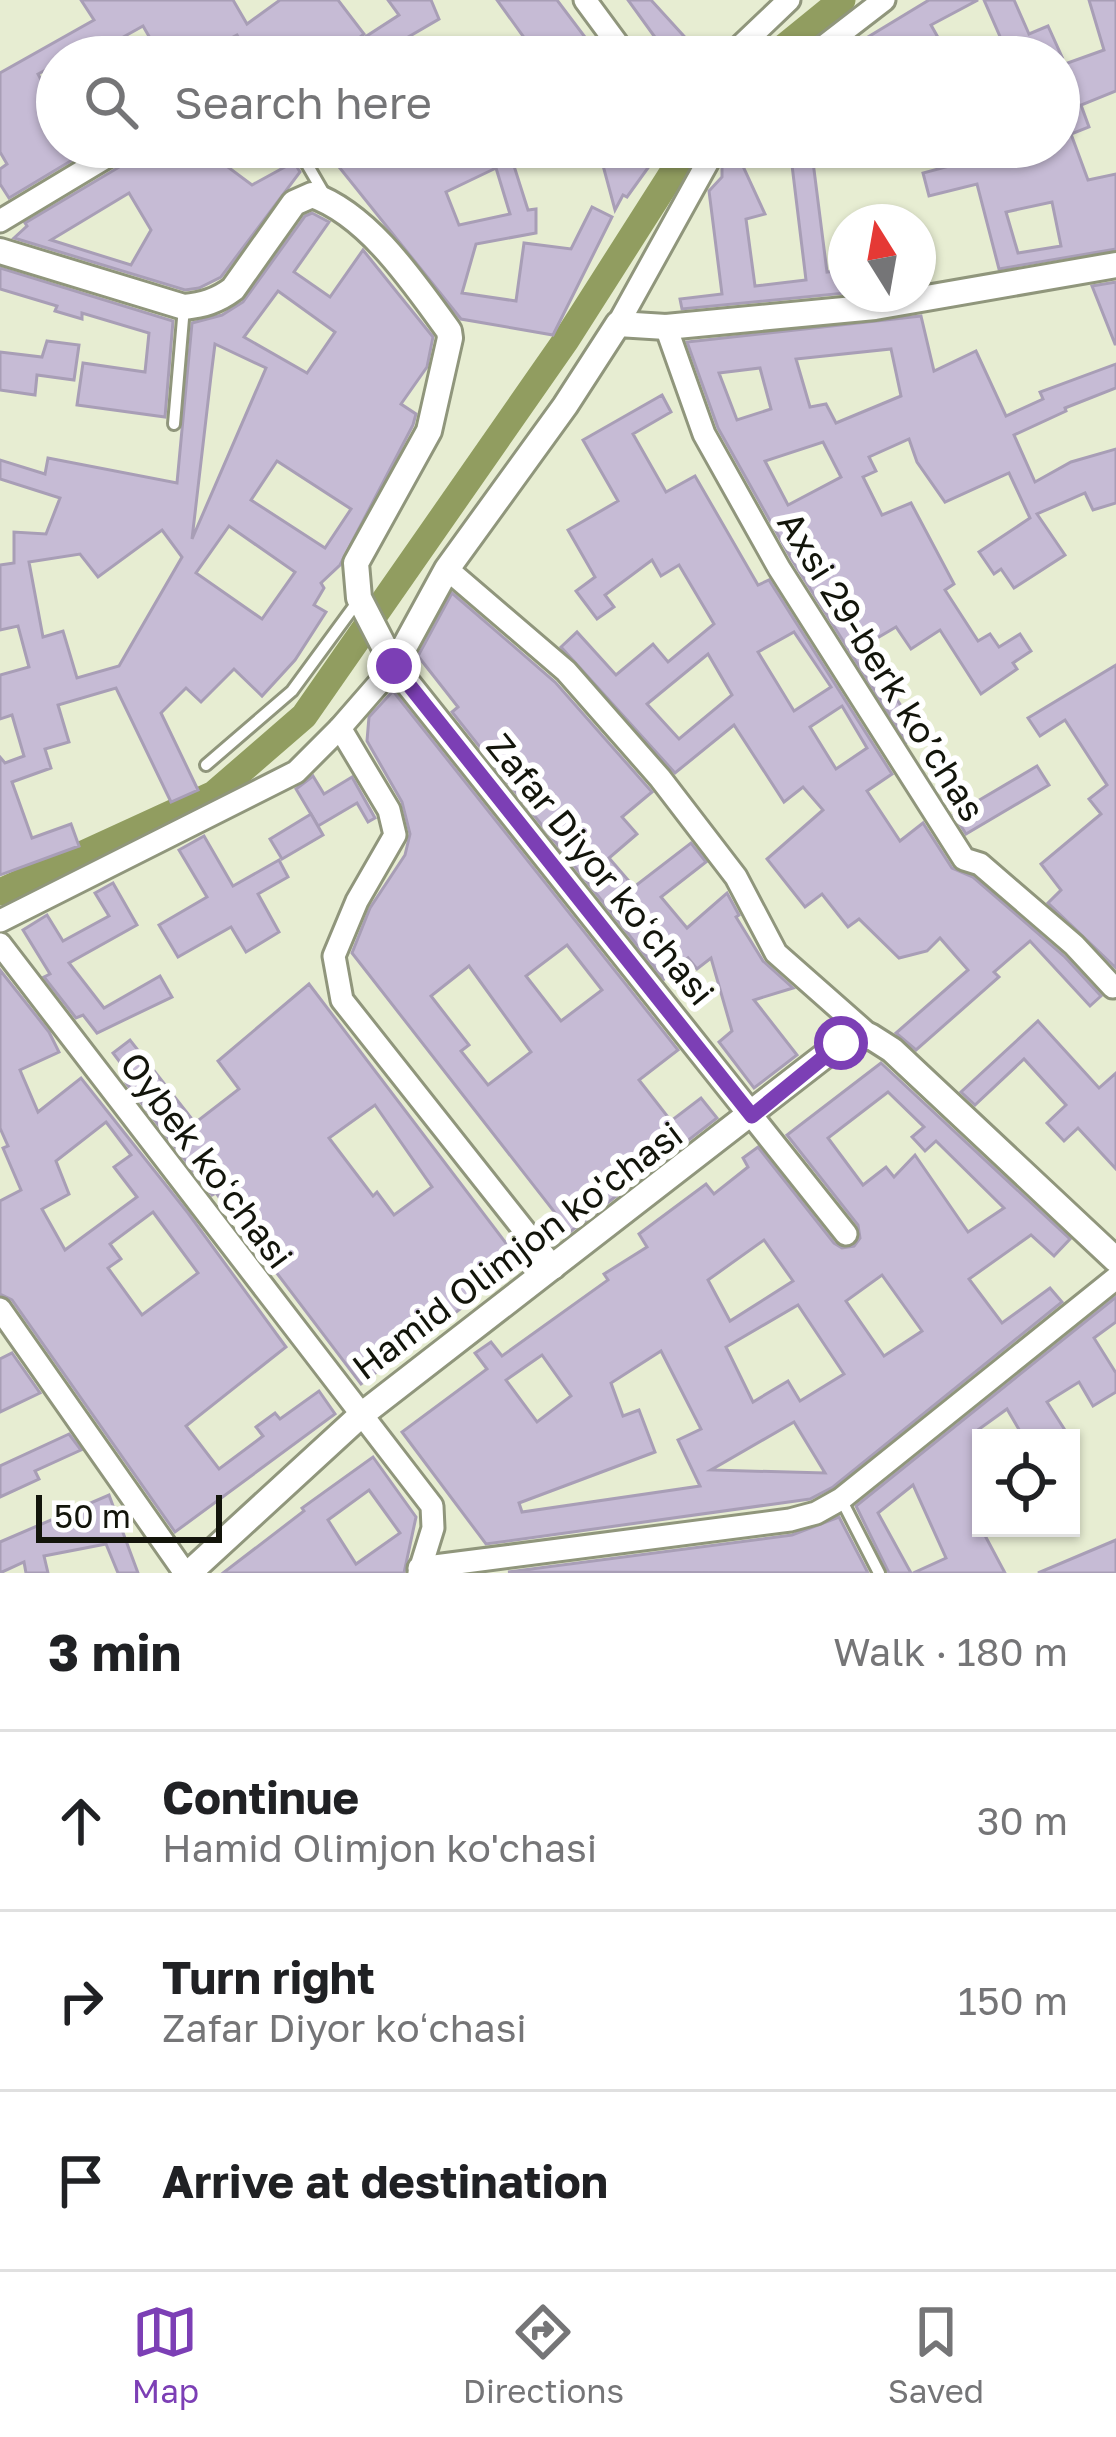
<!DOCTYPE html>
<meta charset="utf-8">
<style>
body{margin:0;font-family:"Golos Text",sans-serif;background:#f2f2f2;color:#202124}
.controls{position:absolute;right:36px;bottom:36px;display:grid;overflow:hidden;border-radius:0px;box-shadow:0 3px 9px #0004}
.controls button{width:108px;height:108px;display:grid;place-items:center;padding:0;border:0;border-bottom:3px solid #e0e0e0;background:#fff;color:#202124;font:60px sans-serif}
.compass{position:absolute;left:828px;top:204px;width:108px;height:108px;border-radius:50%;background:#fff;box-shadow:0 3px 9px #0004;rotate:349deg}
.scale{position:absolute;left:36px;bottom:30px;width:186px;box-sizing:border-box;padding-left:12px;border:6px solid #13150b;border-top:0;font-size:33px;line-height:42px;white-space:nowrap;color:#13150b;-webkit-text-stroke:9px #fff;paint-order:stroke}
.stop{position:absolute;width:36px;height:36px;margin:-27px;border:9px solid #7c3fb5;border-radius:50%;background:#fff}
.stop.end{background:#7c3fb5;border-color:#fff;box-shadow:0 3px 12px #0008}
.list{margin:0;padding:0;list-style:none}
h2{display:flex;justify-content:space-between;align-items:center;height:156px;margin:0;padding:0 48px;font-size:51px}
h2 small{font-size:39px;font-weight:400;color:#757577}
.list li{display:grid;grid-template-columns:78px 1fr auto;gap:36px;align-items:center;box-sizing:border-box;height:180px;padding:0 48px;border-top:3px solid #e0e0e0}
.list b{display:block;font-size:45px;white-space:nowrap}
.list p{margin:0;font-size:39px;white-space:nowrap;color:#757577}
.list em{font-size:39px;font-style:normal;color:#757577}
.icon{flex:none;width:66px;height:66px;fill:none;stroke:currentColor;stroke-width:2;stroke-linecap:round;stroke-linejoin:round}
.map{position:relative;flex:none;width:1116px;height:1573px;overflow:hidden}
.search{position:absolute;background:#fff;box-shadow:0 3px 9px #0004;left:36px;right:36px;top:36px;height:132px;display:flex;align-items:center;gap:30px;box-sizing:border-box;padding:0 42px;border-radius:66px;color:#757577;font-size:45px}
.sheet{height:696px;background:#fff}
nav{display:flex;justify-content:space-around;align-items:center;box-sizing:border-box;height:168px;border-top:3px solid #e0e0e0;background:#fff;font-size:33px;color:#757577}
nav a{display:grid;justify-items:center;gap:6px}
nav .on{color:#7c3fb5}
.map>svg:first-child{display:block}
</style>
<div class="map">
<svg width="1116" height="1573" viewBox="0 0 1116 1573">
<rect width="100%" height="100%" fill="#e7edd2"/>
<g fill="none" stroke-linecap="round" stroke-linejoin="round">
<!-- canal -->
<g stroke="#919d60" stroke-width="27">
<polyline points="772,57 842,0"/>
<polyline points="0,892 214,794 304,716 566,340 689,147"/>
</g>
</g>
<!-- building -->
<g fill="#c6bbd5" stroke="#a89eb6" stroke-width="3" fill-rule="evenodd">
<polygon points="81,0 233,0 247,24 280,0 338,0 364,34 345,49 340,43 322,57 250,57 237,35 195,57 161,57 143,26 100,50 104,57 57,57 57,64 38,74 57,109 57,147 94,147 9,198 0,184 0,169 7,164 0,152 0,73 94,20"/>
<polygon points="388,0 431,0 439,19 398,43 408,57 373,57 362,39 399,15"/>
<polygon points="497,0 557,0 600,57 538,57"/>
<polygon points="628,0 651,0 703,57 642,57 657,40"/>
<polygon points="929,0 978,0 931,25 949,57 907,57 899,42 872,57 835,57"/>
<polygon points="984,0 1014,0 1029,34 1048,26 1062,57 1009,57"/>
<path d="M 1089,0 L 1116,0 L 1116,91 L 1081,105 L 1089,127 L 1071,134 L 1088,180 L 1116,174 L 1116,249 L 999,269 L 977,184 L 929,196 L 923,173 L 994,154 L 991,147 L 1059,147 L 1059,66 L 1104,50 ZM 1052,202 L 1061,246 L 1018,253 L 1006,212 Z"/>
<path d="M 138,147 L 237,147 L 217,159 L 252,185 L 294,162 L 300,172 L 221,277 L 199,288 L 185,290 L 14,238 L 27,226 L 25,223 L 131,160 ZM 129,193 L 151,230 L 131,265 L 51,240 Z"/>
<path d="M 323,147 L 546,147 L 514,166 L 528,210 L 536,209 L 536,233 L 476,244 L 462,293 L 516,301 L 524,243 L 571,249 L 592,207 L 612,217 L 553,335 L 461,319 ZM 496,168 L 510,214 L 459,225 L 446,192 Z"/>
<polygon points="598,147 663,147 627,197 623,195 615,210"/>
<polygon points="812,154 827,272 836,271 838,286 846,285 846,293 682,309 680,299 722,294 709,191 722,177 722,166 742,164 765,214 746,219 755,286 806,280 791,157"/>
<path d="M 312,213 L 329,222 L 294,272 L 330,297 L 363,250 L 433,337 L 427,367 L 401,404 L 416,414 L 413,425 L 340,565 L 321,583 L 324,588 L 314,605 L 326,612 L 295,660 L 262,696 L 234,669 L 201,702 L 186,688 L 161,713 L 198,790 L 171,802 L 116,688 L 58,705 L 69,742 L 45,749 L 51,768 L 12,782 L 32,838 L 71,824 L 79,846 L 0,875 L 0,757 L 5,763 L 24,756 L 12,715 L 0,719 L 0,675 L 29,667 L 18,626 L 0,630 L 0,565 L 14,563 L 14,532 L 46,534 L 60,498 L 0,479 L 0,460 L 45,474 L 48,458 L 177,483 L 192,323 L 222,315 L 243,302 L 305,216 ZM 278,291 L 335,332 L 307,373 L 244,337 ZM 215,344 L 266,368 L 192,539 L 211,376 ZM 277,461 L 351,509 L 325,548 L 251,500 ZM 229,526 L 295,572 L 262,619 L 196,573 ZM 162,530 L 182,557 L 119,666 L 77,678 L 63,631 L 43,637 L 29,562 L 80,554 L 98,577 Z"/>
<polygon points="0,268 173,321 165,417 77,405 83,363 145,372 149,333 82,313 82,319 55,311 57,306 0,289"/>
<polygon points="1116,282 1116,344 1115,344 1092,286"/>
<path d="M 921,316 L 934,371 L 976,351 L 1006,416 L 1043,399 L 1040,392 L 1116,364 L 1116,388 L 1065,408 L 1066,411 L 1014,435 L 1035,482 L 1071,462 L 1116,449 L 1116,503 L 1093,510 L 1085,493 L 1037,514 L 1065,555 L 1014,588 L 1001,569 L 994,574 L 979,552 L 1030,518 L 1009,473 L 945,502 L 917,462 L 909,439 L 869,457 L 876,471 L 863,477 L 882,515 L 911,503 L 954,584 L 945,590 L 978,641 L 990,634 L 999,647 L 1020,634 L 1031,651 L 1013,663 L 1017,669 L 981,694 L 940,630 L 911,649 L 896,627 L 862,647 L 919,733 L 907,742 L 792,560 L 718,428 L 687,342 ZM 891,349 L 901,396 L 836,423 L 826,404 L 810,407 L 796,359 ZM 760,368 L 771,409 L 737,420 L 719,373 ZM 823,442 L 841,477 L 788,505 L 765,461 Z"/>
<polygon points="47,341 79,345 74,380 37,375 35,395 0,390 0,352 42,357"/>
<path d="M 662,395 L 671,412 L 633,434 L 666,492 L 695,476 L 758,585 L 769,580 L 892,774 L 867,791 L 900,841 L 923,823 L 952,868 L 973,877 L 1064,956 L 1101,996 L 1090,1006 L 1030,941 L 994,972 L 999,977 L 916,1050 L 896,1033 L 968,970 L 940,938 L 927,951 L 899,958 L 859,919 L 848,927 L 822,894 L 805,907 L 767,859 L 823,810 L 803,787 L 784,802 L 734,725 L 675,773 L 561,647 L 577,632 L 616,675 L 653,644 L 668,662 L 714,624 L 679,565 L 661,576 L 652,560 L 605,595 L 614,607 L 597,619 L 576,591 L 595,577 L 568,530 L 618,501 L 583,440 ZM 794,632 L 831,687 L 794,711 L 758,652 ZM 708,654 L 732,695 L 679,739 L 647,704 ZM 842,706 L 867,748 L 836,769 L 810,727 Z"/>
<polygon points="452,593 555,682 652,792 622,817 637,834 609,858 634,887 691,843 706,862 661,897 687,928 727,893 739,915 736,917 763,961 793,988 754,1000 797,1055 754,1088 719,1042 732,1031 711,958 697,969 688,958 664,979 452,712 458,707 418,656"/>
<polygon points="1116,665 1116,968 1048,903 1061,890 1041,864 1101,814 1089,799 1107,785 1065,720 1040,736 1028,718"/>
<path d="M 393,691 L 678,1050 L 639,1080 L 671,1121 L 701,1098 L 717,1118 L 570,1232 L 352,953 L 370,908 L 405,855 L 410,834 L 402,802 L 367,741 L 369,717 ZM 567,945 L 602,990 L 561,1021 L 526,976 ZM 469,966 L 531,1052 L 488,1085 L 461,1051 L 469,1045 L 431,996 Z"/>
<polygon points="1037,766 1049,785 966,834 954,815"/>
<polygon points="313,776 324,794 352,777 375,818 368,822 357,803 318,826 296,789"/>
<polygon points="311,814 323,835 282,859 270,839"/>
<polygon points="204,836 233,886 279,860 288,877 258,894 279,932 246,952 231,927 178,957 159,925 207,897 179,850"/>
<polygon points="113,883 137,925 69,963 104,1008 160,976 172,997 97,1033 83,1015 76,1018 44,977 50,974 23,930 47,915 63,941 109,916 95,893"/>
<path d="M 0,970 L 49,1032 L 59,1052 L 20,1070 L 38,1112 L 81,1078 L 188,1213 L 286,1347 L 186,1426 L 219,1469 L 263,1436 L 256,1427 L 275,1413 L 280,1419 L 319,1391 L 335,1414 L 175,1532 L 12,1300 L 0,1294 L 0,1201 L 21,1190 L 3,1148 L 8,1146 L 0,1128 ZM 106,1122 L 131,1155 L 114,1167 L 137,1197 L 65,1250 L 42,1209 L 69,1194 L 56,1161 ZM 153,1212 L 198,1273 L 142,1315 L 108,1268 L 121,1259 L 110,1244 Z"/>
<path d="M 309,984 L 521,1263 L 361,1384 L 216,1193 L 212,1195 L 126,1083 L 132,1078 L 113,1053 L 130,1040 L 195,1123 L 239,1089 L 218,1061 ZM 375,1105 L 432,1187 L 394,1215 L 377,1192 L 373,1196 L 329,1138 Z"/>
<polygon points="1038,1021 1099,1088 1116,1073 1116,1169 1078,1128 1064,1141 1047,1123 1066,1105 1024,1059 975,1105 961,1092"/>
<path d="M 881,1063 L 1070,1239 L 1054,1256 L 1031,1235 L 969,1279 L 1002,1323 L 1050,1288 L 1062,1302 L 833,1487 L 810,1499 L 486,1544 L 402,1432 L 487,1369 L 475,1353 L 491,1342 L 502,1356 L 608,1280 L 604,1274 L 647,1247 L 639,1234 L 706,1184 L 714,1194 L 748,1167 L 743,1158 L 758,1147 L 834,1243 L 842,1248 L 854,1246 L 860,1238 L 858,1225 L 787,1135 ZM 888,1092 L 924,1127 L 912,1137 L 925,1151 L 936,1141 L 1004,1208 L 968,1232 L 915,1155 L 894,1177 L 886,1167 L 863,1185 L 828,1138 ZM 764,1240 L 793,1281 L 730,1321 L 708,1280 ZM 882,1275 L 922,1331 L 884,1356 L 846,1301 ZM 798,1305 L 844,1374 L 800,1401 L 788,1381 L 753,1402 L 726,1347 ZM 661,1351 L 701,1429 L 678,1440 L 700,1486 L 522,1512 L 519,1503 L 655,1452 L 639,1410 L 623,1416 L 611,1383 ZM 542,1355 L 571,1396 L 537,1422 L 506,1380 ZM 794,1422 L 825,1473 L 711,1470 Z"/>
<polygon points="1116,1297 1116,1322 1094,1338 1116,1373 1116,1392 1093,1406 1079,1382 1047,1402 1070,1438 1024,1438 1007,1409 975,1432 981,1446 981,1528 1005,1573 913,1573 946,1558 913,1485 878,1513 911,1573 889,1573 856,1506"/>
<polygon points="12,1353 40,1393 0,1412 0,1359"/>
<polygon points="69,1434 81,1450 35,1471 39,1479 0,1497 0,1466"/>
<path d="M 373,1457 L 416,1517 L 404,1573 L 223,1573 L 304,1511 L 302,1508 ZM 369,1490 L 400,1533 L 356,1564 L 328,1520 Z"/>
<polygon points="109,1495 138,1573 118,1573 106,1544 44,1556 48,1573 26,1573 24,1562 0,1573 0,1542"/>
<polygon points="839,1517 868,1573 508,1572 792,1535"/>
<polygon points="1116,1540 1116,1573 1038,1573"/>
</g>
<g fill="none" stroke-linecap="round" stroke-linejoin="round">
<defs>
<g id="service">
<polyline points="297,147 326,197"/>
<polyline points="174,424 184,307"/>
<polyline points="206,765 292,691 358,601"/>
<polyline points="841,1499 879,1573"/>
</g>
<g id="minor">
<polyline points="585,0 627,57"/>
<polyline points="729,57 789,0"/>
<polyline points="810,57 884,0"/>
<polyline points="0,221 123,147"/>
<polyline points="618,324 716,147"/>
<polyline points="666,327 704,434 779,568 964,859 980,864 1074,945 1113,987"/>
<polyline points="447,569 566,671 660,778 736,877 776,953 870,1036"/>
<polyline points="340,728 389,810 395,835 357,901 334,956 342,1000 554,1268"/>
<polyline points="0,921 296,772 340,728 394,666"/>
<polyline points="0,944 432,1506 433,1528 419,1573"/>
<polyline points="752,1116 846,1234"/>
<polyline points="0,1309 185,1573"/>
<polyline points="419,1568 790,1520 816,1513 841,1499 1116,1278"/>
</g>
<g id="tertiary">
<path d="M 0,251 L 184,307 C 203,305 217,301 233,289 L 294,203 L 312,195 C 369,215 414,283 449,331 L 450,338 L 429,431 L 356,563 L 359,598 L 394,666 L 752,1116"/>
<polyline points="394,666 447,569 565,406 618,324 666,327 875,307 1116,265"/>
<polyline points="189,1573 360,1416 841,1043 870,1036 892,1050 1116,1260"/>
</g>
</defs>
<!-- service casing -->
<use href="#service" stroke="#90967c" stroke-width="16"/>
<!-- minor casing -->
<use href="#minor" stroke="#90967c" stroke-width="27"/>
<!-- tertiary casing -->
<use href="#tertiary" stroke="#90967c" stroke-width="30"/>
<!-- service -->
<use href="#service" stroke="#fff" stroke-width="10"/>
<!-- minor -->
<use href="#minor" stroke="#fff" stroke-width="21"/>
<!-- tertiary -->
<use href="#tertiary" stroke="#fff" stroke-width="24"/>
</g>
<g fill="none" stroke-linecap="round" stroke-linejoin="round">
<!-- route -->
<polyline stroke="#7c3fb5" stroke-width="15" points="394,666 752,1116 841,1043"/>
</g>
<g text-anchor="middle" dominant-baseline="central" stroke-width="12" stroke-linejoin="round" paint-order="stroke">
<!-- street labels -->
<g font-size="36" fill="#13150b" stroke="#fff">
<text transform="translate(882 666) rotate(58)">Аxsi 29-berk koʼchas</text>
<text transform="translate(601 869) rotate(51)">Zafar Diyor koʻchasi</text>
<text transform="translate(207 1160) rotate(53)">Oybek koʻchasi</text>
<text transform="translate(517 1250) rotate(-37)">Hamid Olimjon ko'chasi</text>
</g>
</g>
</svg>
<div class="controls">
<button><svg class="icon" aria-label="locate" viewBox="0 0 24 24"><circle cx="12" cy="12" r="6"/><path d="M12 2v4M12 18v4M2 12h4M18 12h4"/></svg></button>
</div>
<svg class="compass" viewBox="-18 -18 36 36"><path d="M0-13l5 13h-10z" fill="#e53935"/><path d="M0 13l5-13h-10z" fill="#757577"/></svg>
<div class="scale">50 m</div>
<div class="stop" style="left:841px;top:1043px"></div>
<div class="stop end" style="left:394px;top:666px"></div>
<div class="search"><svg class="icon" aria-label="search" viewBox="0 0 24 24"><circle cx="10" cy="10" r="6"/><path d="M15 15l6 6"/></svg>Search here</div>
</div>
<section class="sheet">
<h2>3 min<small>Walk · 180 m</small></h2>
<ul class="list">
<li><svg class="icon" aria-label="ahead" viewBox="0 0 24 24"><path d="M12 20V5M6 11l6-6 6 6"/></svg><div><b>Continue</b><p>Hamid Olimjon ko'chasi</p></div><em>30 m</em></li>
<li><svg class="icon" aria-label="right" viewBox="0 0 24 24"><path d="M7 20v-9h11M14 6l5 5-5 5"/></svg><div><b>Turn right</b><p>Zafar Diyor koʻchasi</p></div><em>150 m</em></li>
<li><svg class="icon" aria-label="arrive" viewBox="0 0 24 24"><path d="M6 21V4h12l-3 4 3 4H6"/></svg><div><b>Arrive at destination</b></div></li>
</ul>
</section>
<nav>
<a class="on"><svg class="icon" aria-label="map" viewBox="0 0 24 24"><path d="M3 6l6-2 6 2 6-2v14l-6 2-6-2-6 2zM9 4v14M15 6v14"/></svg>Map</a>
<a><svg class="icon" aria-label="directions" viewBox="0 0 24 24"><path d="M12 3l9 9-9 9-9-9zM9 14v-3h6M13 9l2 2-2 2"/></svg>Directions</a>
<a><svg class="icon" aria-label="saved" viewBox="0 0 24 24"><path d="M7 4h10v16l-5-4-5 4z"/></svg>Saved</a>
</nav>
